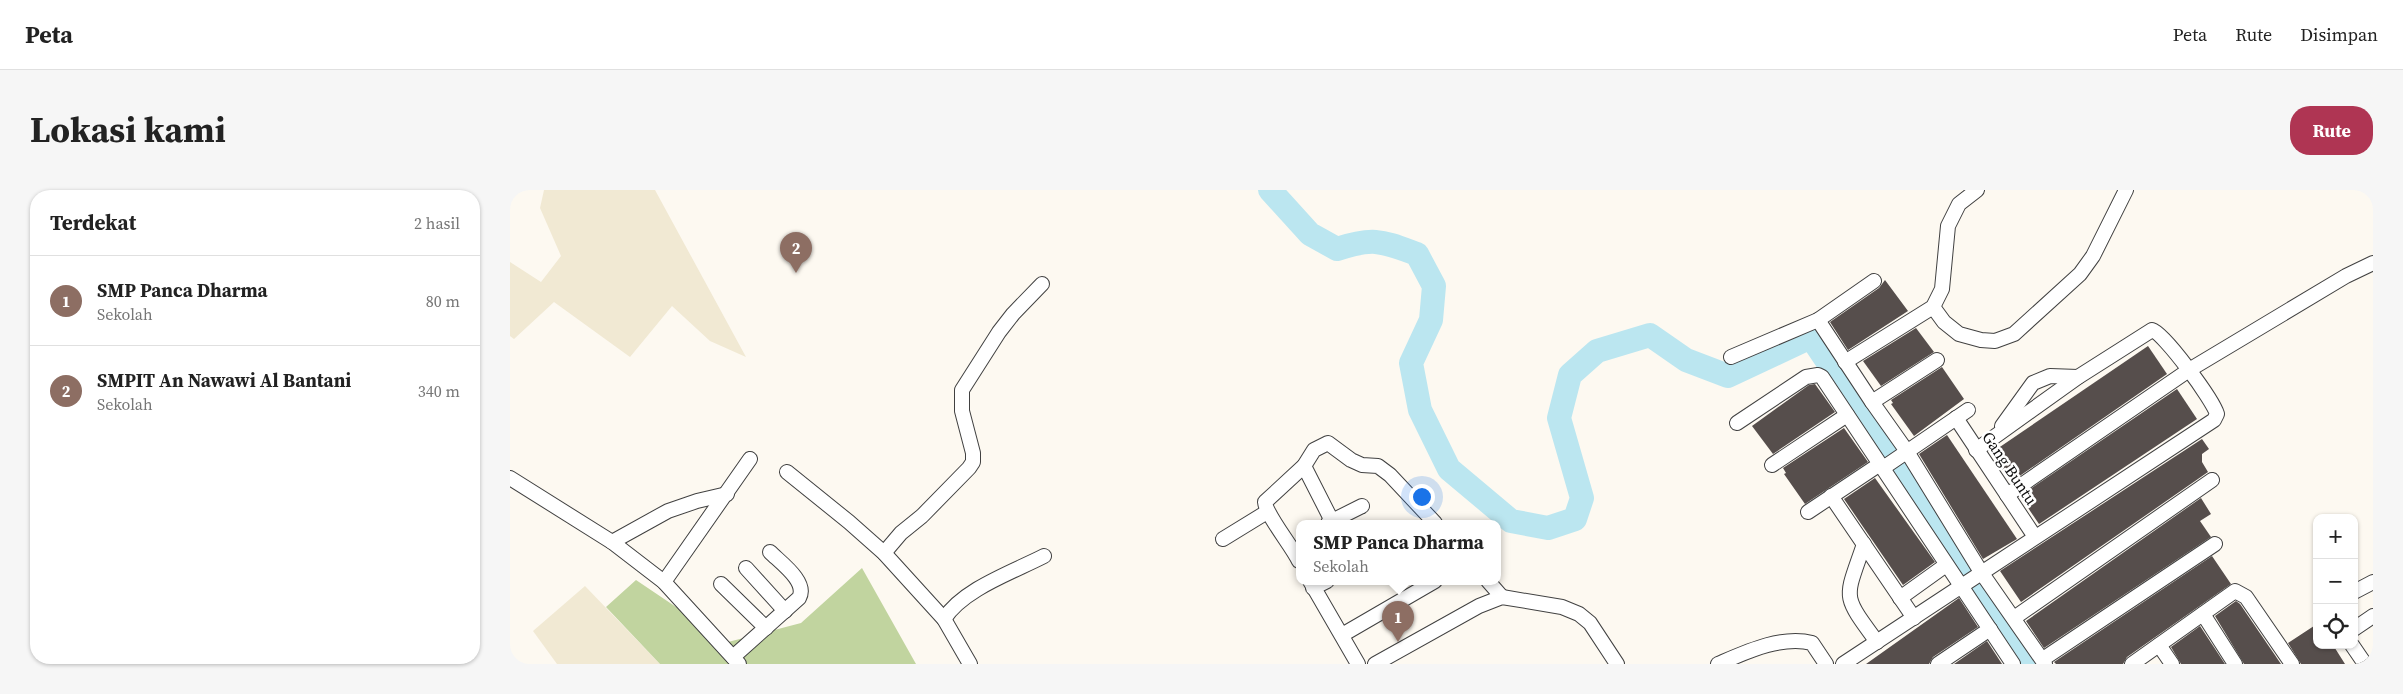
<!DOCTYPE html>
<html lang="id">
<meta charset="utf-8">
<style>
body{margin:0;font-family:"Source Serif 4",serif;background:#f6f6f6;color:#222}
.controls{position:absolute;right:15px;bottom:15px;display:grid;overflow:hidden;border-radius:10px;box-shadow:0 1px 4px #0004}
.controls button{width:45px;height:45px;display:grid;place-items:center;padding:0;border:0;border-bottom:1px solid #e0e0e0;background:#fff;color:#222;font:25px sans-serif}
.you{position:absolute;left:911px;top:306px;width:18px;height:18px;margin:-12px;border:4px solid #fff;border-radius:50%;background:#1a73e8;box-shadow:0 0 0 8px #1a73e833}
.badge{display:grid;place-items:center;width:32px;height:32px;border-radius:50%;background:#af3553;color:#fff;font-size:16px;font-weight:700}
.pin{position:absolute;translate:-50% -41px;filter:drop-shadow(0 1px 2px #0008)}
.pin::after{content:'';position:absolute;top:26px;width:18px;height:15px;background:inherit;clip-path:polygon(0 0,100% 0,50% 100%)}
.popup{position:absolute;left:786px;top:330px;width:205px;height:65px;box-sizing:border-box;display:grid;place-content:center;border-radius:10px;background:#fff;filter:drop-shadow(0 1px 4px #0005);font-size:16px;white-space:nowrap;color:#767676}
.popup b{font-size:19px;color:#222}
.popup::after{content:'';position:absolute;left:50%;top:100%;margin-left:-10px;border:10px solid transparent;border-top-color:#fff}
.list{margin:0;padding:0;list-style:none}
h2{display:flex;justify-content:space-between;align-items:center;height:65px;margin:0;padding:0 20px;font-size:21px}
h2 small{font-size:16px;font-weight:400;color:#767676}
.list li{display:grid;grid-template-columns:32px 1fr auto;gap:15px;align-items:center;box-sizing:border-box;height:90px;padding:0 20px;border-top:1px solid #e0e0e0}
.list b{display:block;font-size:19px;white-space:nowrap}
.list p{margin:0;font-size:16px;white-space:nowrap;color:#767676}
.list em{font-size:16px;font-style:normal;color:#767676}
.icon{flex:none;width:28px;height:28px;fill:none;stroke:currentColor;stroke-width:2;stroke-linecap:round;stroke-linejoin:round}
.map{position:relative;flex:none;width:1863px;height:474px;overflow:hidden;border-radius:20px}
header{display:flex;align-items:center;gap:30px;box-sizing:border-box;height:70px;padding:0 25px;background:#fff;border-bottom:1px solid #e0e0e0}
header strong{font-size:24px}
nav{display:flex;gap:28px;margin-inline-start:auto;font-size:18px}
.intro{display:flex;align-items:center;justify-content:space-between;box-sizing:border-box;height:120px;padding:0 30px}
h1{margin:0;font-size:35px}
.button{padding:12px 22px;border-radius:20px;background:#af3553;color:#fff;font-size:18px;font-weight:700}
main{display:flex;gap:30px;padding:0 30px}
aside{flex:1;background:#fff;border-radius:20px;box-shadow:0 1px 4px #0004}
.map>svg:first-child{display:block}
</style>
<header>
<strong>Peta</strong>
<nav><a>Peta</a><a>Rute</a><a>Disimpan</a></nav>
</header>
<div class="intro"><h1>Lokasi kami</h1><a class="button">Rute</a></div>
<main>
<aside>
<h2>Terdekat<small>2 hasil</small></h2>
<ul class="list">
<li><span class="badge" style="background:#8d6e63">1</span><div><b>SMP Panca Dharma</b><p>Sekolah</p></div><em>80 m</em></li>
<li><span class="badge" style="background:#8d6e63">2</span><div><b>SMPIT An Nawawi Al Bantani</b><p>Sekolah</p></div><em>340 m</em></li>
</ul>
</aside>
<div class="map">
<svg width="1863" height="474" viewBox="0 0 1863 474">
<rect width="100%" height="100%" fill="#fdf9f1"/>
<!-- farmland -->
<g fill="#f1e9d3">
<polygon points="34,0 145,0 236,167 200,151 162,116 120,167 44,112 4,149 0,146 0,72 31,92 51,66 30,18"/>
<polygon points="75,396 150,474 47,474 23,441"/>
</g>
<!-- forest -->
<polygon fill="#c1d49f" points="352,378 406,474 150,474 96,417 126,390 218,452 291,433"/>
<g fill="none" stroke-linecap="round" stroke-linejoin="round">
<!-- river -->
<path stroke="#bbe6f0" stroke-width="24" d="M 760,0 L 800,44 L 827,59 C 864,47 871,51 907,64 L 924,96 L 921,130 L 901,173 L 910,220 L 939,279 L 1001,331 L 1038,338 L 1065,329 L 1072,308 L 1049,228 L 1060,185 L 1087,161 L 1140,145 L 1176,170 L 1218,186 L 1301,147 L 1520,474"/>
</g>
<!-- building -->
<g fill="#564e4c">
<polygon points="1375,90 1398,121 1338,160 1320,132 1369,98"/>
<polygon points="1406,138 1424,162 1371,196 1353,171"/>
<polygon points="1638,156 1657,184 1501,292 1481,263"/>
<polygon points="1432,177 1454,209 1404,246 1381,214 1383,213 1381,210"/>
<polygon points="1305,194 1325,222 1263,264 1242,236 1299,195"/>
<polygon points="1667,199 1687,229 1529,334 1510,306"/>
<polygon points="1334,238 1358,272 1295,314 1274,284 1276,283 1273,278"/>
<polygon points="1437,245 1507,349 1473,369 1409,264"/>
<polygon points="1692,249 1699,259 1692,264 1692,272 1698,282 1511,412 1490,381"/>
<polygon points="1365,288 1425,372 1393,395 1334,309"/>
<polygon points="1691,308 1701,324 1690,331 1701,347 1534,458 1516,431"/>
<polygon points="1702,366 1721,394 1617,467 1613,474 1546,474 1544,472"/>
<polygon points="1449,408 1468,437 1423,467 1419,474 1356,474"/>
<polygon points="1726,411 1730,414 1771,474 1734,474 1705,426"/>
<polygon points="1807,434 1807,455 1823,455 1835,474 1791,474 1778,453"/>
<polygon points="1690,436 1715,474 1671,474 1661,457"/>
<polygon points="1477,451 1492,474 1444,474"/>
</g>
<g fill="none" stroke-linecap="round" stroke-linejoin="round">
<defs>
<g id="minor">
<polyline points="1423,117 1434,132 1449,144 1471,150 1485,151 1504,144 1570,84 1583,66 1616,0"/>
<polyline points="1308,130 1362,212 1396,260 1471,382 1535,474"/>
<polyline points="1221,167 1308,130 1364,91"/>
<polyline points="1335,172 1423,117 1432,99 1438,36 1449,14 1467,0"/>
<polyline points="1362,212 1427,170"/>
<polyline points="1446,228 1525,347"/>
<polyline points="1227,233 1296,187 1308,185 1312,187 1503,474"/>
<polyline points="1492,236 1523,193 1540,186 1568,187"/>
<polyline points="1262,275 1337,225"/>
<polyline points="794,276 822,331"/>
<polyline points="1373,278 1458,220"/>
<polyline points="277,282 339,332 374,363 434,429 460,474"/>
<polyline points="0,288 102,352 154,392 229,474"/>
<polyline points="1497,305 1679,180 1836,86 1863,73"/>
<polyline points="1321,306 1404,428"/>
<polyline points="1298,322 1370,274"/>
<polyline points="818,333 852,316"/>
<polyline points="713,349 757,322"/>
<polyline points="102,352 158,321 187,311 217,304"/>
<path d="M 1354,354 C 1335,410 1331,403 1367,452"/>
<polyline points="374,363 391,343 412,326 459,278 463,272 463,263 452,221 452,200 489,142 503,124 532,94"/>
<path d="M 789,371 C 782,356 756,325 755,312 L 794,276 L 804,260 L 818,253 L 841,270 L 852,275 L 868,276 L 880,285 L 925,333"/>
<polyline points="236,378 275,421"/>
<polyline points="800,391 848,474"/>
<polyline points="978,391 992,407"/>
<polyline points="154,392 240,269"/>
<polyline points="211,394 256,438"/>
<polyline points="803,398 817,391"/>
<polyline points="1844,402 1863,392"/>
<polyline points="1390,408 1436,375"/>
<polyline points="1693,424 1725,474"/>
<polyline points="1504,428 1702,290"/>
<path d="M 434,429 C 453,399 503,382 534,366"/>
<polyline points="1844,439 1863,426"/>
<polyline points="832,445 925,391"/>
<polyline points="1649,455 1662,474"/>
<polyline points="1842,455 1855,474"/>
<path d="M 223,467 L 289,408 C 298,392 271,373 260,362"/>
<polyline points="1533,469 1705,354"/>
<polyline points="865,474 969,416 992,407 1052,417 1069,424 1080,433 1107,474"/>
<path d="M 1208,474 C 1236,462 1272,445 1302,453 L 1316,474"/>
<path d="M 1333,474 L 1704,230 L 1707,224 C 1703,210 1654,143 1642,140 L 1568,187 L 1466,260"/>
<polyline points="1428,474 1480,439"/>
<polyline points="1622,474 1725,401 1736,407 1782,474"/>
</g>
</defs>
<!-- minor casing -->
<use href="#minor" stroke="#414141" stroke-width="16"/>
<!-- minor -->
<use href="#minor" stroke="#fff" stroke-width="14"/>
</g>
<g text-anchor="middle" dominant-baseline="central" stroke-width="5" stroke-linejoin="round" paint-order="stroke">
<!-- street labels -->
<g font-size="16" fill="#0e0e0e" stroke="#fff">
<text transform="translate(1500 278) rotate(56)">Gang Buntu</text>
</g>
</g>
</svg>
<div class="controls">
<button>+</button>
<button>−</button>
<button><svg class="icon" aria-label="locate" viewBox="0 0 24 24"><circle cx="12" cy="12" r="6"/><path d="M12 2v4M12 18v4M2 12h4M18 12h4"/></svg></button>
</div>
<div class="you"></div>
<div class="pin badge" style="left:888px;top:452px;background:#8d6e63">1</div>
<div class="popup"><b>SMP Panca Dharma</b>Sekolah</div>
<div class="pin badge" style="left:286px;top:83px;background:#8d6e63">2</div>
</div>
</main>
